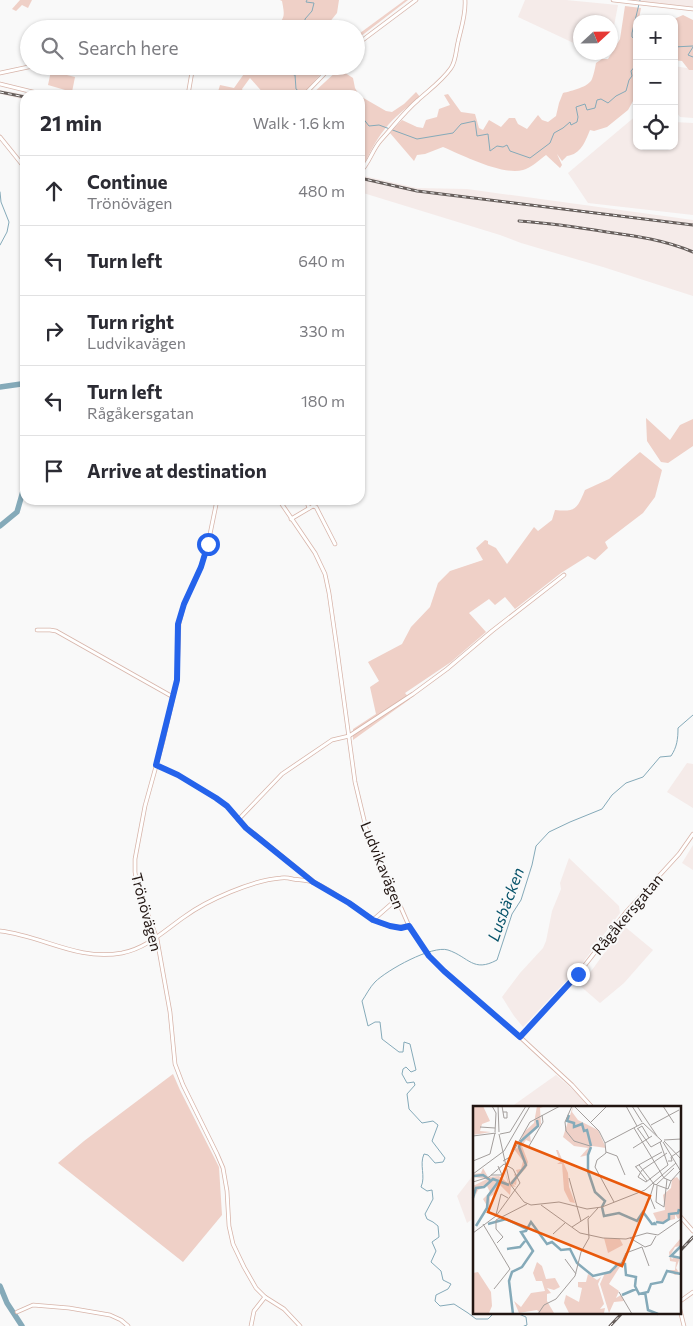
<!DOCTYPE html>
<meta charset="utf-8">
<style>
body{margin:0;font-family:Commissioner,sans-serif;background:#f2f2f3;color:#2b2b33}
.controls{position:absolute;right:15px;top:15px;display:grid;overflow:hidden;border-radius:10px;box-shadow:0 1px 4px #0004}
.controls button{width:45px;height:45px;display:grid;place-items:center;padding:0;border:0;border-bottom:1px solid #e1e1e2;background:#fff;color:#2b2b33;font:25px sans-serif}
.compass{position:absolute;left:573px;top:15px;width:45px;height:45px;border-radius:50%;background:#fff;box-shadow:0 1px 4px #0004;rotate:68deg}
.stop{position:absolute;width:15px;height:15px;margin:-11px;border:4px solid #2563eb;border-radius:50%;background:#fff}
.stop.end{background:#2563eb;border-color:#fff;box-shadow:0 1px 5px #0008}
.list{margin:0;padding:0;list-style:none}
h2{display:flex;justify-content:space-between;align-items:center;height:65px;margin:0;padding:0 20px;font-size:21px}
h2 small{font-size:16px;font-weight:400;color:#7c7c81}
.list li{display:grid;grid-template-columns:32px 1fr auto;gap:15px;align-items:center;box-sizing:border-box;height:70px;padding:0 20px;border-top:1px solid #e1e1e2}
.list b{display:block;font-size:19px;white-space:nowrap}
.list p{margin:0;font-size:16px;white-space:nowrap;color:#7c7c81}
.list em{font-size:16px;font-style:normal;color:#7c7c81}
.icon{flex:none;width:28px;height:28px;fill:none;stroke:currentColor;stroke-width:2;stroke-linecap:round;stroke-linejoin:round}
.map{position:relative;flex:none;width:693px;height:1326px;overflow:hidden}
.search{position:absolute;background:#fff;box-shadow:0 1px 4px #0004;left:20px;top:20px;width:345px;height:55px;display:flex;align-items:center;gap:12px;box-sizing:border-box;padding:0 18px;border-radius:28px;color:#7c7c81;font-size:19px}
.panel{position:absolute;background:#fff;box-shadow:0 1px 4px #0004;left:20px;top:90px;width:345px;height:415px;border-radius:15px}
.map>svg:first-child{display:block}
</style>
<div class="map">
<svg width="693" height="1326" viewBox="0 0 693 1326">
<rect width="100%" height="100%" fill="#f9f9f9"/>
<!-- built -->
<g fill="#f5ebe9">
<polygon points="525,0 566,0 618,5 613,31 611,33 610,22 580,22 580,46 518,17"/>
<polygon points="629,0 693,0 693,7"/>
<polygon points="674,66 693,69 693,118 680,117 674,109"/>
<polygon points="0,90 13,92 26,95 25,95 25,100 0,94"/>
<polygon points="637,115 637,146 674,146 674,122 693,123 693,215 588,203 568,173"/>
<polygon points="360,175 417,188 467,189 693,220 693,296 603,267 521,243 500,235 360,192"/>
<polygon points="687,763 693,764 693,808 667,792"/>
<polygon points="693,845 693,870 682,863"/>
<polygon points="569,858 619,906 620,913 581,965 523,1027 514,1016 502,997 520,973 543,948 546,941 552,911 561,889 560,883"/>
<polygon points="624,926 653,950 624,983 600,1003 578,984 592,970"/>
<polygon points="556,1075 579,1095 589,1107 511,1107"/>
<polygon points="474,1174 474,1218 467,1223 457,1196"/>
</g>
<!-- green -->
<g fill="#efd0c7">
<polygon points="20,0 32,0 28,8 22,5 16,11 12,9"/>
<path d="M 280,0 L 339,0 L 337,13 L 324,29 L 275,29 C 285,17 285,17 282,1 Z"/>
<polygon points="405,0 408,0 356,40 356,36"/>
<path d="M 625,6 L 641,8 L 639,19 L 637,19 L 637,94 L 628,110 L 607,127 L 594,131 L 590,130 C 585,142 581,154 567,156 L 562,161 L 557,154 L 562,165 L 560,168 L 546,155 C 539,160 531,168 523,170 C 503,176 462,155 443,147 L 425,154 L 417,155 L 414,161 L 390,133 L 402,120 L 417,127 L 423,128 L 426,120 L 437,117 L 439,109 L 450,105 L 444,95 L 448,94 L 461,112 L 475,114 L 479,128 L 483,130 L 489,120 L 501,127 L 509,118 L 515,118 L 518,124 L 527,129 L 538,115 L 542,120 L 548,122 L 556,116 L 559,103 L 563,93 C 571,91 589,87 592,79 C 594,74 595,68 596,63 L 602,59 L 608,59 L 620,39 Z"/>
<polygon points="683,15 693,20 693,70 689,70 682,61 674,60 674,19"/>
<polygon points="253,66 316,66 318,70 322,66 328,66 318,77 302,95 265,95 250,78 242,89 245,95 217,95 220,85 234,88 246,71"/>
<polygon points="339,69 353,78 355,88 359,95 311,95"/>
<polygon points="51,71 75,77 72,92 48,85"/>
<path d="M 416,92 L 420,97 C 410,105 398,114 389,124 C 378,136 369,153 362,169 L 360,169 L 360,152 L 363,152 L 365,148 L 360,143 L 360,96 L 386,111 L 392,112 L 404,104 Z"/>
<polygon points="646,418 670,440 680,425 693,419 693,446 668,463 661,462 647,441"/>
<path d="M 640,452 L 662,470 L 655,497 L 643,513 L 605,542 L 608,548 L 595,560 L 588,556 L 561,573 L 515,609 L 505,597 L 495,605 L 489,599 L 469,613 L 486,632 L 451,662 L 405,693 L 410,699 L 353,740 L 353,729 L 376,714 L 370,687 L 379,681 L 368,662 L 402,644 L 411,627 L 430,607 L 438,583 L 450,571 L 483,560 L 476,548 L 485,540 L 488,541 L 488,544 L 496,548 L 507,564 L 534,527 L 538,531 L 552,520 L 555,510 C 576,512 577,509 585,490 L 609,479 Z"/>
<polygon points="173,1074 180,1090 219,1167 222,1215 183,1262 58,1163 84,1141"/>
</g>
<g fill="none" stroke-linecap="round" stroke-linejoin="round">
<!-- stream -->
<g stroke="#85aab9" stroke-width="1">
<polyline points="300,29 305,25 305,19 312,11 314,3 306,2 307,0"/>
<polyline points="637,41 632,37 632,33 640,0"/>
<polyline points="674,47 693,46"/>
<polyline points="693,47 688,55 693,57"/>
<polyline points="286,66 291,74 295,75 296,89 301,93"/>
<polyline points="360,117 362,117 369,126 379,125 417,139 453,133 461,124 475,121 477,136 488,134 490,151 497,146 503,147 507,145 510,151 530,158 550,143 554,133 563,128 570,122 571,125 577,122 578,117 576,107 585,104 587,110 595,108 597,100 601,99 608,103 616,96 626,91 629,80 632,76 631,71 637,64"/>
<polyline points="0,192 1,202 9,222 7,232 0,245"/>
<path d="M 495,1312 L 488,1319 L 476,1319 L 468,1313 L 454,1304 L 440,1306 L 435,1301 L 436,1295 L 448,1289 L 451,1284 L 443,1280 L 441,1271 L 431,1262 L 436,1251 L 432,1242 L 439,1237 L 438,1226 L 433,1222 L 427,1219 L 425,1214 L 433,1199 L 432,1190 L 427,1191 L 421,1187 C 426,1176 419,1165 424,1154 L 428,1155 L 435,1163 L 443,1162 L 445,1158 L 432,1141 L 438,1125 L 433,1121 L 422,1123 L 409,1109 L 407,1094 L 415,1085 L 414,1082 L 407,1083 L 402,1074 L 403,1069 L 406,1067 L 411,1072 L 416,1070 L 410,1044 L 404,1042 L 403,1052 L 399,1052 L 382,1039 L 380,1022 L 375,1022 L 368,1026 L 362,1001 C 366,995 370,987 375,982 C 387,970 432,945 448,950 C 469,957 473,973 497,960 L 512,914 L 521,900 L 532,865 L 536,846 L 549,832 L 570,822 L 602,809 L 612,795 L 626,783 L 643,777 L 660,757 L 671,756 C 677,747 678,739 678,728 L 693,715"/>
<polyline points="514,1312 526,1317 527,1325 524,1326"/>
</g>
<!-- river -->
<g stroke="#85aab9" stroke-width="5.5">
<polyline points="0,387 21,384 25,386"/>
<polyline points="0,526 17,512 25,484"/>
<polyline points="0,1286 7,1303 22,1326"/>
</g>
<defs>
<g id="minor">
<polyline points="613,0 693,9"/>
<polyline points="356,45 416,0"/>
<polyline points="0,73 33,66"/>
<polyline points="0,84 45,95"/>
<polyline points="188,95 193,66"/>
<polyline points="304,95 332,66"/>
<polyline points="0,137 25,168"/>
<path d="M 360,172 C 369,164 372,150 381,140 C 393,127 404,112 418,100 C 429,90 442,81 451,68 C 456,61 456,50 458,42 C 461,28 466,15 465,0"/>
<polyline points="217,500 208,544 201,567 184,604 179,624 177,680 163,741 145,806 135,859 135,872 137,885 157,939 170,1012 175,1064 183,1085 217,1154 223,1168 227,1191 229,1226 233,1244 244,1267 256,1288 265,1297 284,1309 300,1326"/>
<polyline points="279,500 315,553 325,574 329,593 337,649 355,782 366,828 409,926 429,956 444,971 520,1037 572,1085 592,1107"/>
<polyline points="306,500 309,508"/>
<polyline points="291,519 313,506 316,507 335,544"/>
<polyline points="37,630 50,630 56,631 173,697"/>
<polyline points="156,765 178,775 216,798 227,806 247,828 313,881"/>
<polyline points="238,820 282,774 332,740 349,736 413,694 447,669 492,631 564,575"/>
<polyline points="373,920 397,899"/>
<path d="M 0,931 C 44,936 76,961 122,953 C 147,948 164,931 184,917 C 207,900 253,880 281,878 C 285,877 289,878 293,879 C 299,880 306,880 312,882 C 321,884 339,897 348,902 C 368,915 382,931 409,926"/>
<polyline points="520,1037 578,974 627,911 679,854 693,834"/>
<polyline points="679,1215 693,1231"/>
<polyline points="679,1302 693,1292"/>
<polyline points="679,1306 684,1326"/>
<polyline points="17,1312 33,1305 69,1308 110,1315 121,1320 128,1326"/>
<polyline points="251,1326 254,1311 265,1297"/>
</g>
</defs>
<!-- minor casing -->
<use href="#minor" stroke="#d7b4a9" stroke-width="4.5"/>
<!-- minor -->
<use href="#minor" stroke="#fff" stroke-width="3"/>
<defs>
<g id="rail">
<polyline points="0,92 25,97"/>
<polyline points="360,178 417,191 693,225"/>
<path d="M 519,221 C 548,223 577,227 607,232 C 636,236 665,240 693,252"/>
<polyline points="679,1252 693,1237"/>
<polyline points="610,1326 623,1312"/>
</g>
</defs>
<!-- rail casing -->
<use href="#rail" stroke="#675f5c" stroke-width="3"/>
<!-- rail -->
<use href="#rail" stroke="#f9f9f9" stroke-width="1" stroke-dasharray="4" stroke-linecap="butt"/>
</g>
<g fill="none" stroke-linecap="round" stroke-linejoin="round">
<!-- route -->
<polyline stroke="#2563eb" stroke-width="6" points="208,544 201,567 184,604 178,624 177,680 156,765 178,775 216,798 227,806 246,828 313,882 349,903 373,920 390,926 401,928 409,926 429,956 444,971 520,1037 578,974"/>
</g>
<g text-anchor="middle" dominant-baseline="central" stroke-width="4" stroke-linejoin="round" paint-order="stroke">
<!-- street labels -->
<g font-size="15" fill="#211511" stroke="#f9f9f9">
<text transform="translate(383 865) rotate(68)">Ludvikavägen</text>
<text transform="translate(147 912) rotate(75)">Trönövägen</text>
<text transform="translate(627 914) rotate(-50)">Rågåkersgatan</text>
</g>
<!-- water labels -->
<g font-size="16" font-style="italic" fill="#07536a" stroke="#f9f9f9">
<text transform="translate(505 904) rotate(-70)">Lusbäcken</text>
</g>
</g>
<!-- overview -->
<g transform="translate(473 1106)">
<rect width="208" height="208" fill="#f9f9f9"/>
<path d="M 0,0 L 10,0 L 17,15 L 9,18 L 7,25 L 18,26 L 0,29 ZM 64,0 L 73,0 L 67,2 L 68,18 L 57,29 L 58,36 L 53,34 L 49,40 L 55,56 L 53,62 L 44,72 L 43,79 L 40,78 L 43,81 L 38,80 L 37,89 L 26,78 L 24,86 L 17,91 L 17,105 L 10,93 L 17,86 L 14,80 L 5,84 L 0,95 L 3,88 L 0,80 L 14,73 L 0,71 L 0,68 L 8,67 L 10,62 L 15,71 L 26,70 L 35,77 L 31,63 L 36,77 L 42,71 L 41,68 L 45,69 L 43,64 L 48,63 L 50,55 L 41,43 L 45,42 L 51,26 L 61,17 ZM 100,0 L 99,6 L 105,14 L 125,24 L 133,42 L 119,40 L 115,49 L 107,51 L 115,42 L 101,40 L 90,31 ZM 83,44 L 85,44 L 95,67 L 96,81 L 102,97 L 97,96 L 91,84 L 89,58 L 84,58 L 87,56 ZM 204,71 L 207,75 L 207,112 L 205,113 L 202,108 L 202,113 L 185,117 L 180,107 L 192,104 L 190,89 L 198,82 L 199,73 ZM 131,132 L 147,133 L 150,139 L 135,147 ZM 207,133 L 207,140 L 202,141 L 197,150 L 199,153 L 203,150 L 207,152 L 203,162 L 207,168 L 202,169 L 196,164 L 202,164 L 203,156 L 197,155 L 196,146 ZM 64,156 L 69,160 L 73,173 L 82,172 L 87,181 L 81,184 L 74,182 L 78,187 L 74,188 L 74,195 L 81,207 L 67,207 L 64,204 L 46,207 L 41,195 L 48,201 L 58,187 L 72,185 L 69,175 L 63,175 L 60,167 ZM 148,159 L 136,178 L 146,185 L 143,192 L 148,189 L 151,195 L 141,196 L 136,207 L 127,178 L 132,167 ZM 5,166 L 18,186 L 19,200 L 16,207 L 0,207 L 0,167 ZM 115,168 L 124,174 L 128,171 L 125,178 L 131,198 L 127,203 L 132,202 L 131,207 L 96,207 L 91,197 L 93,189 L 106,196 L 109,182 L 105,181 L 105,176 L 113,176 Z" fill="#efd0c7"/>
<path fill="none" stroke="#85aab9" stroke-width="2.5" d="M 96,9 L 94,15 L 101,17 L 101,21 L 109,18 L 111,25 L 114,24 L 118,40M 118,41 L 115,49 L 115,65 L 122,86 L 132,95 L 129,101 L 131,110 L 146,107 L 164,115 L 170,106 L 179,118 L 182,118 L 181,116M 1,70 L 10,69 L 17,74M 38,78 L 53,59 L 46,41 L 48,35 L 65,20 L 64,14M 0,92 L 3,82 L 11,81 L 20,73 L 36,79M 183,116 L 190,117 L 196,113 L 196,108 L 205,107 L 206,103M 15,118 L 33,113 L 54,123M 3,120 L 14,102 L 15,90 L 25,76M 208,140 L 198,150 L 208,152M 34,143 L 47,141 L 52,135M 172,186 L 175,204 L 185,208M 149,189 L 163,183M 40,208 L 36,175 L 39,166 L 49,161 L 60,145 L 48,126 L 53,125 L 58,116 L 74,138 L 79,136 L 88,144 L 97,143 L 104,157 L 120,170 L 137,166 L 145,158 L 152,158 L 153,169 L 163,171 L 162,180 L 166,188 L 175,186 L 178,178 L 189,176 L 194,165 L 208,168"/>
<path fill="none" stroke="#a39e9c" stroke-width="1" d="M 19,0 L 23,7 L 22,26M 25,0 L 26,26M 29,0 L 31,12 L 34,12 L 34,6 L 30,6M 99,0 L 92,16 L 93,25 L 101,35 L 117,40M 101,0 L 126,25 L 132,37 L 133,47 L 124,54 L 122,61 L 141,96M 153,0 L 164,20M 159,0 L 169,16M 164,0 L 184,30M 190,0 L 201,17M 117,17 L 134,0M 170,17 L 189,35M 178,19 L 206,4M 7,21 L 22,22M 161,22 L 191,72 L 198,75M 164,23 L 169,20 L 176,32M 165,23 L 178,41 L 189,35M 26,28 L 37,78 L 51,96 L 58,99 L 86,96 L 114,103 L 129,101 L 172,84 L 203,57M 27,28 L 37,26 L 53,0M 0,30 L 23,27M 191,34 L 208,33M 191,35 L 208,53M 187,36 L 195,59M 190,36 L 207,64M 132,37 L 170,17M 56,40 L 70,16 L 69,9M 160,42 L 179,30M 133,46 L 144,50 L 152,69M 194,47 L 169,64 L 165,71 L 173,76 L 195,59M 17,48 L 22,27M 0,55 L 17,48M 30,55 L 37,51 L 57,16 L 87,0M 195,55 L 199,55 L 198,51 L 208,44M 166,59 L 181,78 L 195,83 L 198,75 L 207,65M 162,61 L 189,46M 163,61 L 174,75M 0,68 L 31,45 L 57,0M 18,69 L 29,69 L 25,60M 96,72 L 108,115M 0,76 L 16,71 L 31,58 L 40,63 L 47,77 L 23,110 L 0,127M 181,78 L 177,91 L 182,103M 183,79 L 201,62M 184,80 L 183,96 L 191,101 L 194,73M 68,99 L 107,127 L 130,132 L 153,133 L 174,127 L 185,129 L 208,113M 23,109 L 28,88 L 35,92M 10,118 L 37,163 L 21,183M 99,121 L 116,110M 80,128 L 92,117M 157,132 L 172,141 L 178,139 L 183,130M 24,137 L 30,131 L 23,123 L 23,114 L 54,98M 92,153 L 103,168M 148,158 L 153,147 L 169,141 L 176,160M 146,186 L 159,208M 65,208 L 71,199 L 83,193 L 102,170 L 108,146 L 116,132 L 115,113 L 125,102"/>
<path fill="#e8590c" fill-opacity="0.15" stroke="#e8590c" stroke-width="2.5" d="M 43,36 L 177,90 L 149,160 L 15,106 Z"/>
<rect width="208" height="208" fill="none" stroke="#211511" stroke-width="2.5"/>
</g>
</svg>
<div class="controls">
<button>+</button>
<button>−</button>
<button><svg class="icon" aria-label="locate" viewBox="0 0 24 24"><circle cx="12" cy="12" r="6"/><path d="M12 2v4M12 18v4M2 12h4M18 12h4"/></svg></button>
</div>
<svg class="compass" viewBox="-18 -18 36 36"><path d="M0-13l5 13h-10z" fill="#e53935"/><path d="M0 13l5-13h-10z" fill="#7c7c81"/></svg>
<div class="stop" style="left:208px;top:544px"></div>
<div class="stop end" style="left:578px;top:974px"></div>
<div class="search"><svg class="icon" aria-label="search" viewBox="0 0 24 24"><circle cx="10" cy="10" r="6"/><path d="M15 15l6 6"/></svg>Search here</div>
<section class="panel">
<h2>21 min<small>Walk · 1.6 km</small></h2>
<ul class="list">
<li><svg class="icon" aria-label="ahead" viewBox="0 0 24 24"><path d="M12 20V5M6 11l6-6 6 6"/></svg><div><b>Continue</b><p>Trönövägen</p></div><em>480 m</em></li>
<li><svg class="icon" aria-label="left" viewBox="0 0 24 24"><path d="M17 20v-9H6M10 6l-5 5 5 5"/></svg><div><b>Turn left</b></div><em>640 m</em></li>
<li><svg class="icon" aria-label="right" viewBox="0 0 24 24"><path d="M7 20v-9h11M14 6l5 5-5 5"/></svg><div><b>Turn right</b><p>Ludvikavägen</p></div><em>330 m</em></li>
<li><svg class="icon" aria-label="left" viewBox="0 0 24 24"><path d="M17 20v-9H6M10 6l-5 5 5 5"/></svg><div><b>Turn left</b><p>Rågåkersgatan</p></div><em>180 m</em></li>
<li><svg class="icon" aria-label="arrive" viewBox="0 0 24 24"><path d="M6 21V4h12l-3 4 3 4H6"/></svg><div><b>Arrive at destination</b></div></li>
</ul>
</section>
</div>
